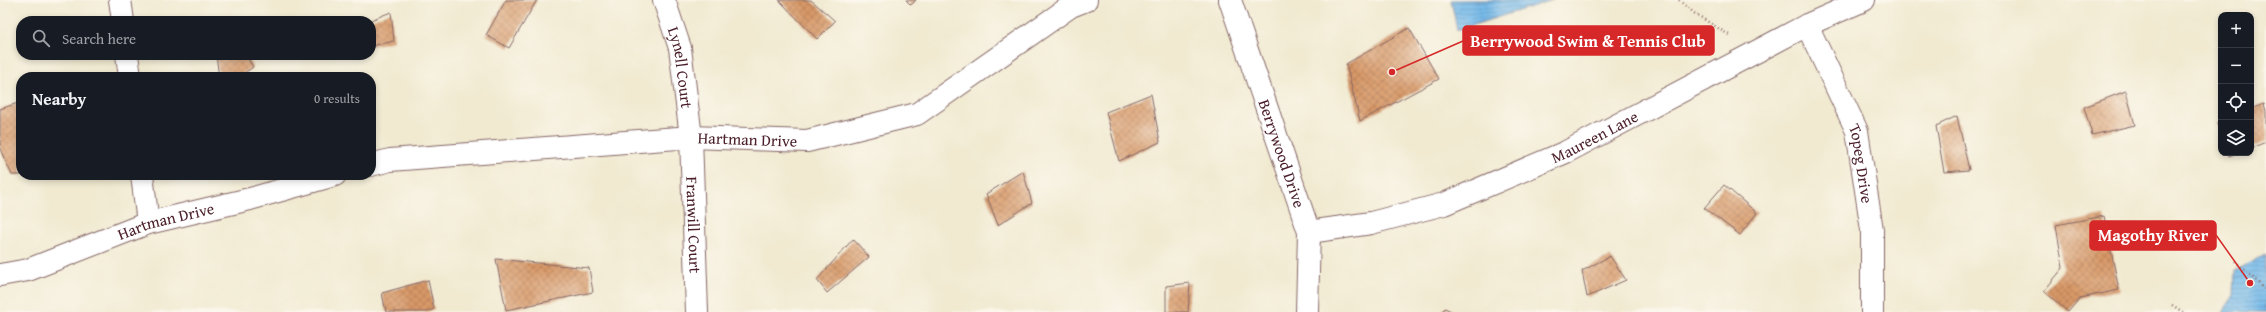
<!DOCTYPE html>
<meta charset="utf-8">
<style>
body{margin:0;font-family:"Gentium Book Plus",serif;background:#20242c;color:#f1f3f6}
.controls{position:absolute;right:12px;top:12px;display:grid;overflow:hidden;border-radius:8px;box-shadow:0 2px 6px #0003}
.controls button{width:36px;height:36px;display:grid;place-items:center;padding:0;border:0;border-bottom:1px solid #363941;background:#171b24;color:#f1f3f6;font:20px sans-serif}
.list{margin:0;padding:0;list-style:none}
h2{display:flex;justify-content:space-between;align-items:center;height:52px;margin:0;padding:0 16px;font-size:17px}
h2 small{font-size:13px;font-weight:400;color:#9ea1a6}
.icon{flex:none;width:22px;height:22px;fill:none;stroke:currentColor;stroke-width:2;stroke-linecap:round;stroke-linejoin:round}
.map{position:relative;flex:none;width:2266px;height:312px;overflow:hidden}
.search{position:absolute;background:#171b24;box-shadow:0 2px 6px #0003;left:16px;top:16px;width:360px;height:44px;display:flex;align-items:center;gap:10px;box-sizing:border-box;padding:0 14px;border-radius:16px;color:#9ea1a6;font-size:15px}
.panel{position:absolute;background:#171b24;box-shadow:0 2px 6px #0003;left:16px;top:72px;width:360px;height:108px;border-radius:16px}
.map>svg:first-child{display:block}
</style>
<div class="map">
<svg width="2266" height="312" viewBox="0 0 2266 312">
<defs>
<pattern id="water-rules" width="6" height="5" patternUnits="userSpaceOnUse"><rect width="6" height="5" fill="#73b9ea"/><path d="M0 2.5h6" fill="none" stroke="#6096be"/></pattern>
<pattern id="building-cross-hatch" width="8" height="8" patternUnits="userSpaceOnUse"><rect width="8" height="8" fill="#d89968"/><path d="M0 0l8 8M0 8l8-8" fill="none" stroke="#b17c56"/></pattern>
</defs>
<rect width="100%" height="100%" fill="#fbf7ec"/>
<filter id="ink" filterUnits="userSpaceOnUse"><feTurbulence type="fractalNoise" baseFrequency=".025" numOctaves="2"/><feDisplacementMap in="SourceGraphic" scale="8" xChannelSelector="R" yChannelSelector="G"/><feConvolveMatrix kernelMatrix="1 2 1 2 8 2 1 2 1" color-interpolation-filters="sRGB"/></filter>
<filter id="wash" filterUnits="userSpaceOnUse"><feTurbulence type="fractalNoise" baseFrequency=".012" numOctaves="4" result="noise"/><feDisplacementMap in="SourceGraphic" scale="16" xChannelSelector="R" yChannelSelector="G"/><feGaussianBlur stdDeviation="0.9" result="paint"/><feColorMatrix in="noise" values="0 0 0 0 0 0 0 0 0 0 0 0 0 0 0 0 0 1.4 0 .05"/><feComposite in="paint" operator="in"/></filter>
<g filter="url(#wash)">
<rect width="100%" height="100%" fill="#f1ead1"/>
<!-- water -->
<g fill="url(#water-rules)" stroke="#5e6c8a">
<polygon points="1451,0 1553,0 1457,30"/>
<polygon points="2266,254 2266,312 2223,312 2234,295 2235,271"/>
</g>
<g id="blocks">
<!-- building -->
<g fill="url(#building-cross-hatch)">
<polygon points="506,0 537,0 509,48 486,35"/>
<polygon points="779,0 811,0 835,21 817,39"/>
<polygon points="906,0 916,0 911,5"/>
<polygon points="391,12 394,41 371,46 371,20"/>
<polygon points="1409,28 1439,79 1360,121 1346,64"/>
<polygon points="216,55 246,55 253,67 239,77 219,77"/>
<polygon points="2126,91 2135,125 2092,135 2084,107"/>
<polygon points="1151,94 1160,142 1119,161 1106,112"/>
<polygon points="21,102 21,175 12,175 0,149 0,109"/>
<polygon points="2264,104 2266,111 2266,142 2251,148 2251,109"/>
<polygon points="1957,116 1969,170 1944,172 1936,126"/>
<polygon points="2221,121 2221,132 2217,123"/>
<polygon points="2228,153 2237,153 2229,156"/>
<polygon points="1023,171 1032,203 998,225 986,194"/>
<polygon points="1724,185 1757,213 1740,235 1704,208"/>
<polygon points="2104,216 2119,290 2080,298 2068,312 2044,291 2063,268 2056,225"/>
<polygon points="853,239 869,257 827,293 817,280"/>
<polygon points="1610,256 1626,280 1587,297 1582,271"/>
<polygon points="496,259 589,268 593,292 506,310"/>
<polygon points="428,280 434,309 427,312 386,312 382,293"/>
<polygon points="1190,283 1188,312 1166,312 1166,286"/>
<polygon points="1445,308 1453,312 1442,312"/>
</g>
</g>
</g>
<g filter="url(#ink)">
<use href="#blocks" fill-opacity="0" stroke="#846665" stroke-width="1"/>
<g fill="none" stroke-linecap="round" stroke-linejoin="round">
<defs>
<g id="street">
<polyline points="120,0 123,21"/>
<path id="s1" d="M 664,0 L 680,48 L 691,137 L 697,312"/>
<path id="s2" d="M 1230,0 L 1309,232 L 1307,312"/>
<path id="s3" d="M 1807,25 L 1857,131 L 1872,230 L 1872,312"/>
<polyline points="127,55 130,77"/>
<path id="s4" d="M 371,165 L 390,160 L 691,137 L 807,141 L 917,114 L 1071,6 L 1086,0"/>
<polyline points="142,175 148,223"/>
<path id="s5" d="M 1309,232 L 1371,223 L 1444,204 L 1566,152 L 1807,25 L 1864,0"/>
<path id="s6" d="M 0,275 L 28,270 L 148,223 L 250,199 L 335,175"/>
</g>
</defs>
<!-- street casing -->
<use href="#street" stroke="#846665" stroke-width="24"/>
<!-- path -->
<g stroke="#846665" stroke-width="2.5" stroke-dasharray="1 3" stroke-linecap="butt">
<polyline points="1679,0 1694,13 1729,35"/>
<polyline points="2235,261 2266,290"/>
<polyline points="2172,305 2183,312"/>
</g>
<!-- street -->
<use href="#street" stroke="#fff" stroke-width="22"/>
</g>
</g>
<g text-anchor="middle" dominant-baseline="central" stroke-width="3" stroke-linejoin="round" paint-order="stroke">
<!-- street labels -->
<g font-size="16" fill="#4a1f2b" stroke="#fbf7ec">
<text stroke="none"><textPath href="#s1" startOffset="70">Lynell Court</textPath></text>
<text stroke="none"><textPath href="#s5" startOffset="303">Maureen Lane</textPath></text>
<text stroke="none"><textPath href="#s4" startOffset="378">Hartman Drive</textPath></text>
<text stroke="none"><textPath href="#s2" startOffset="162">Berrywood Drive</textPath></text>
<text stroke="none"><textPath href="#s3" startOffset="150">Topeg Drive</textPath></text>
<text stroke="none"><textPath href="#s6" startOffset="175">Hartman Drive</textPath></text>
<text stroke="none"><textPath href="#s1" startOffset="228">Franwill Court</textPath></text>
</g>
</g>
<!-- callouts -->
<path fill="none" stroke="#d62828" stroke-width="1.5" d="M1392 72L1463 41M2250 283L2216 235"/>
<g fill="#d62828" stroke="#fbf7ec" stroke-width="1.5">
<circle cx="1392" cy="72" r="4"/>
<circle cx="2250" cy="283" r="4"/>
</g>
<g fill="#d62828" stroke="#d62828" stroke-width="1.5">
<rect x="1463" y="26" width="251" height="29" rx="4"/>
<rect x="2090" y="221" width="126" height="29" rx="4"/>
</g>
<g font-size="17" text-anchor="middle" font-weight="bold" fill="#fff">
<text x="1588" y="47">Berrywood Swim &amp; Tennis Club</text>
<text x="2153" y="241">Magothy River</text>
</g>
</svg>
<div class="controls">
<button>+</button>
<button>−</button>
<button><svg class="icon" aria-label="locate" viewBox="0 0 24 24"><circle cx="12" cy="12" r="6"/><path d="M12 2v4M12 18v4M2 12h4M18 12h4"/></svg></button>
<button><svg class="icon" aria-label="layers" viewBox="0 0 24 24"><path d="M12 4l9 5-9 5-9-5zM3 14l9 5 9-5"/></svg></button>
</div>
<div class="search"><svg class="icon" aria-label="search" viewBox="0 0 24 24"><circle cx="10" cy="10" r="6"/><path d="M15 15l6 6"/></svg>Search here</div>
<section class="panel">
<h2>Nearby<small>0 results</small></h2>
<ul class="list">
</ul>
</section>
</div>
